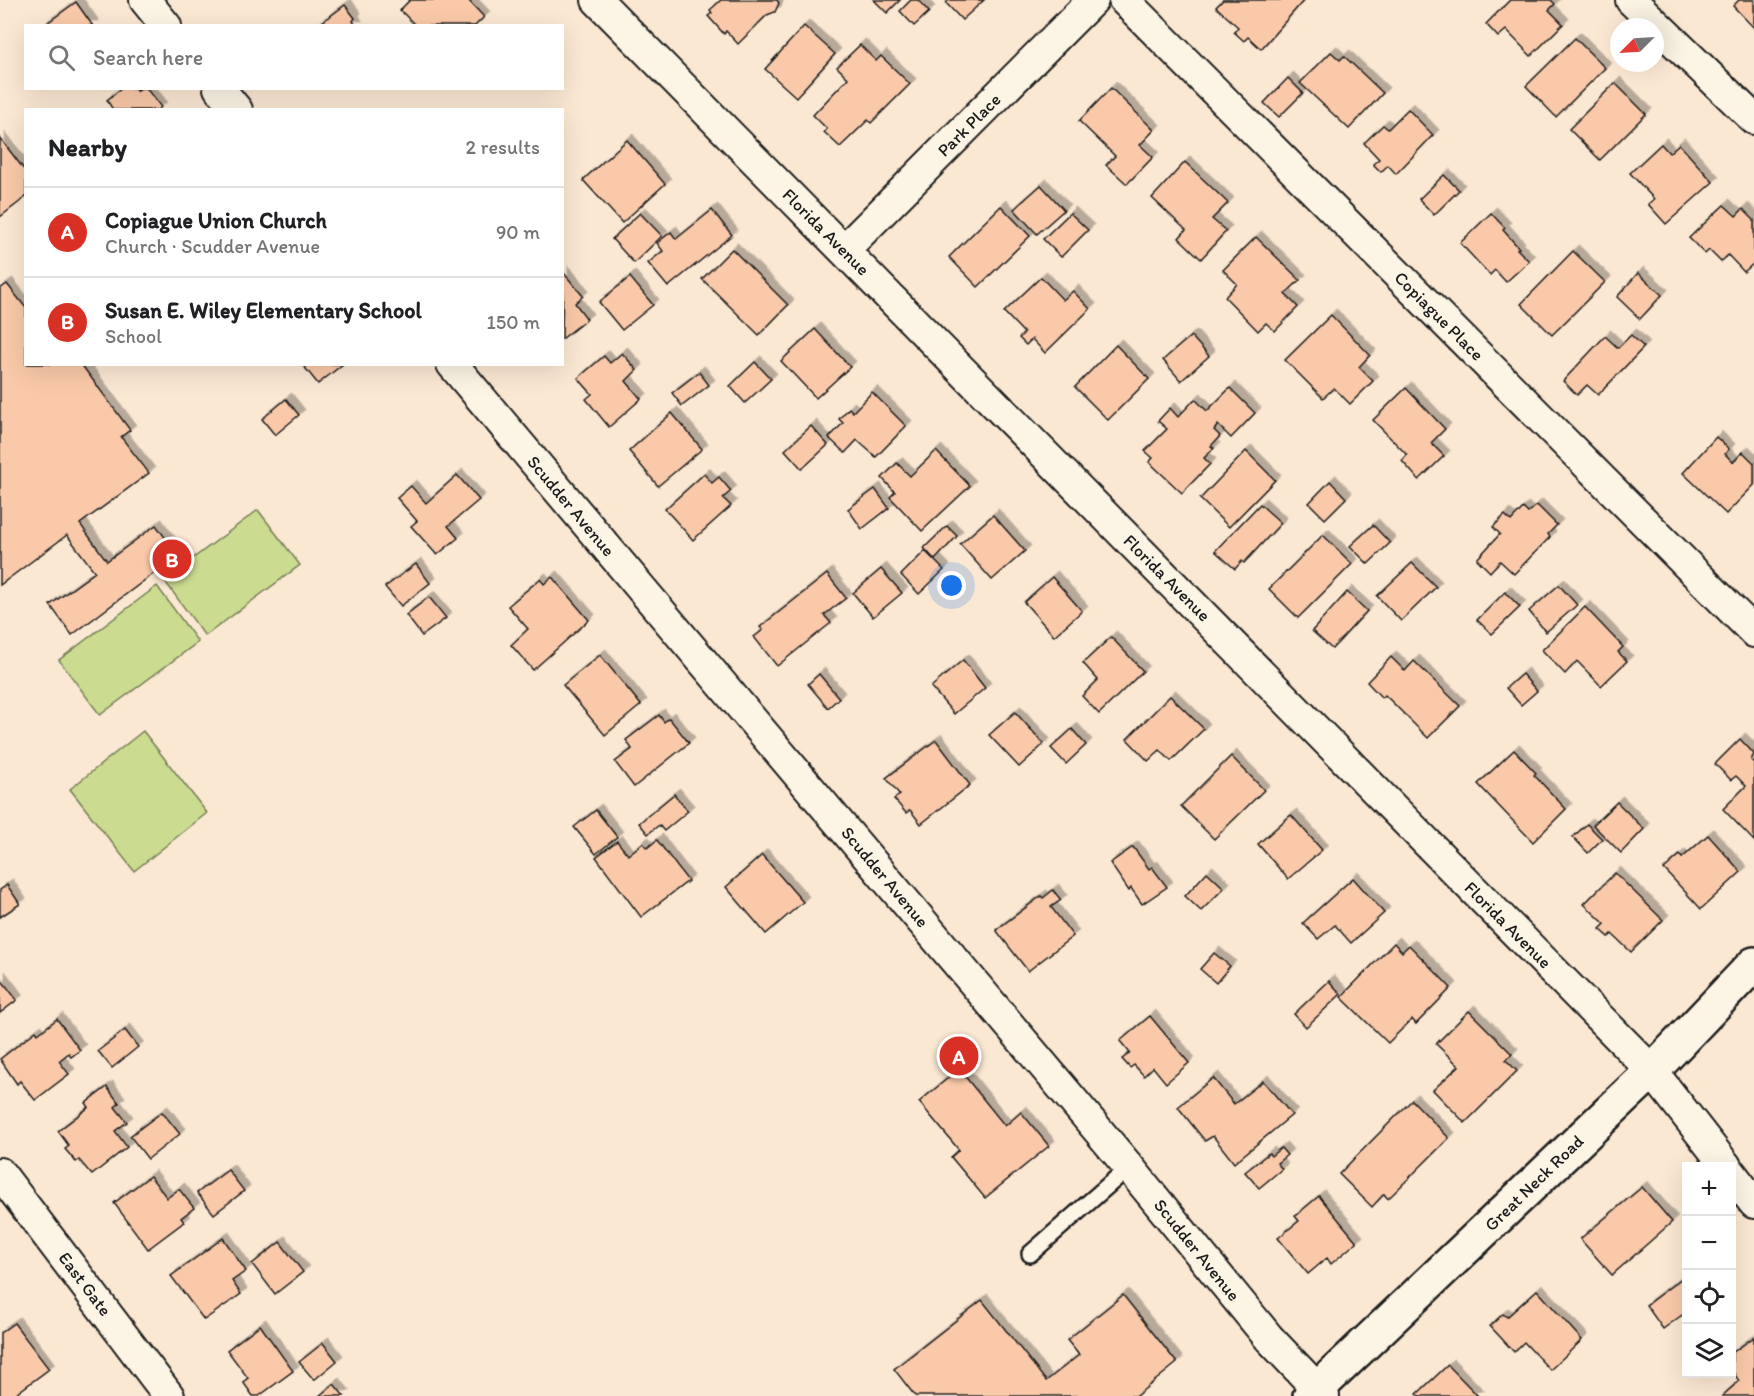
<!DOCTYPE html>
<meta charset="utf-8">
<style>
body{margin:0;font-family:Itim,sans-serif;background:#f2f2f2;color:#202124}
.controls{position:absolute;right:18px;bottom:18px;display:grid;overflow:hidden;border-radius:0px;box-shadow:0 6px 24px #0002}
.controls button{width:54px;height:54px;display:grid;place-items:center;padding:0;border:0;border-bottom:2px solid #e0e0e0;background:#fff;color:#202124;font:30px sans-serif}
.compass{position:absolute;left:1610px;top:18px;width:54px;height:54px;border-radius:50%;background:#fff;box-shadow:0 6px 24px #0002;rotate:246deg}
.you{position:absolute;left:952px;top:586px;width:21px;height:21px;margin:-15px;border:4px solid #fff;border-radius:50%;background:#1a73e8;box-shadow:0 0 0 9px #1a73e833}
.badge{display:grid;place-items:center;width:39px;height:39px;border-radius:50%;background:#d93025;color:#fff;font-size:20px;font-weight:700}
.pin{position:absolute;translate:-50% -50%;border:3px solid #fff;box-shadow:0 2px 6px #0006}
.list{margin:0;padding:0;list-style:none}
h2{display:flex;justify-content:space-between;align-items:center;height:78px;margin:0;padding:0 24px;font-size:26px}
h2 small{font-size:20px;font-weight:400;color:#757577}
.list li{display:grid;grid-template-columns:39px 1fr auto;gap:18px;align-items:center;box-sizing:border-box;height:90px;padding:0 24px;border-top:2px solid #e0e0e0}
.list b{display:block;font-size:22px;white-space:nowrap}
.list p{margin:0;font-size:20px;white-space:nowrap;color:#757577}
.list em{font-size:20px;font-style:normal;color:#757577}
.icon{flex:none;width:33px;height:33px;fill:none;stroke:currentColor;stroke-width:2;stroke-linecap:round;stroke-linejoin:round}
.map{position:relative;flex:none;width:1754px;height:1396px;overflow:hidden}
.search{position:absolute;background:#fff;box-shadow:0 6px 24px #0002;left:24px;top:24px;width:540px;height:66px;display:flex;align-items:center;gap:15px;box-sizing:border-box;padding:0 21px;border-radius:0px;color:#757577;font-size:22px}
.panel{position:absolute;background:#fff;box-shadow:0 6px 24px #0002;left:24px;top:108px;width:540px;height:258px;border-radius:0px}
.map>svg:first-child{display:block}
</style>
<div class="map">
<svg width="1754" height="1396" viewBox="0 0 1754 1396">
<defs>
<filter id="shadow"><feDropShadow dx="5.5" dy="-5.5" stdDeviation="0" flood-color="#0004"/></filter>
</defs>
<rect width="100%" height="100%" fill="#fbe8d3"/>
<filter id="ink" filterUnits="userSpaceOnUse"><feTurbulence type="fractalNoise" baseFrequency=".0167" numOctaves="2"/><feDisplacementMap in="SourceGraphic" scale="12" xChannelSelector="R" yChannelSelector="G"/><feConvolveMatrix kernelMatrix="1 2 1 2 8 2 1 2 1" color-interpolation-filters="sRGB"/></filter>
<g filter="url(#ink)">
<!-- green -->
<g fill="#cbdc90" stroke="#747c56" stroke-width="1.5">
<polygon points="258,510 300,565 205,636 164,580"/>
<polygon points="157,586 198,642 100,715 59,660"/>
<polygon points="143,731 207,813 134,871 70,789"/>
</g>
<!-- building -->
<g fill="#fac9a9" stroke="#1c1c1c" stroke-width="1.5" filter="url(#shadow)">
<polygon points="410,0 468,0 484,17 475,26 416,26 400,10"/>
<polygon points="721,0 777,0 779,3 775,12 767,15 738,44 726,31 724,34 708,16 712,13 710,10"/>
<polygon points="874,0 900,0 887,13"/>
<polygon points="911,0 918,0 929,12 914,26 900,11"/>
<polygon points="949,0 984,0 962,20 946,3"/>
<polygon points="1223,0 1304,0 1261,49 1248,37 1244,41 1234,32 1238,27 1216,7"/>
<polygon points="1510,0 1551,0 1555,4 1549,10 1563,24 1531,56 1506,30 1498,37 1486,24"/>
<polygon points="1739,0 1754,0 1754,28 1733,6"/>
<polygon points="76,2 93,26 43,26"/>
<polygon points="345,5 355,18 353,21 356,26 317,26"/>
<polygon points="804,26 835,54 796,97 765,69"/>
<polygon points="1575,38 1605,68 1556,117 1526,86"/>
<polygon points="860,45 876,61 881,56 910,84 871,123 868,120 840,147 824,132 827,129 813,115 848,78 837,67"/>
<polygon points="1331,52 1340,60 1344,56 1383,93 1349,129 1300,83"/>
<polygon points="1288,78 1303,93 1279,117 1264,103"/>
<polygon points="1615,83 1646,114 1600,160 1569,129"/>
<polygon points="122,88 135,88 137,91 141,88 146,88 161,107 158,110 113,110 107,100"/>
<polygon points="1111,88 1154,130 1140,145 1153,157 1127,184 1106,165 1115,156 1079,121"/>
<polygon points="1408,109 1433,135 1396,174 1388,165 1381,172 1373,164 1379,159 1364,143 1383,125 1388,129"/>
<polygon points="0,138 26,172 26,197 0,217"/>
<polygon points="627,140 665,184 622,223 583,180"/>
<polygon points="1661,144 1669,153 1679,144 1713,182 1666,224 1648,204 1654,199 1630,173"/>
<polygon points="1185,162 1228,203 1212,219 1226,231 1201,259 1179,238 1186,230 1152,198"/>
<polygon points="1444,175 1459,190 1434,215 1419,199"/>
<polygon points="1041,185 1064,210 1037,234 1014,209"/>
<polygon points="1724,205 1736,216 1743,209 1754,220 1754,263 1744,272 1728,255 1721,262 1709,250 1705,254 1689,238"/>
<polygon points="1001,206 1030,236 978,287 949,257"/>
<polygon points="712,210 732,235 668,287 648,263 663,251 657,243 671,232 676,239"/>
<polygon points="640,213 662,236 634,263 612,239"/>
<polygon points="1070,213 1088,230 1061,257 1043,239"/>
<polygon points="1491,213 1505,228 1503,230 1519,248 1517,249 1529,261 1506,282 1495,270 1490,275 1460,243"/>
<polygon points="1256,237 1300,280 1285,294 1298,307 1275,331 1266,323 1258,331 1225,297 1237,284 1223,270"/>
<polygon points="732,249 788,305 759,335 702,279"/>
<polygon points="1573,251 1605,282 1552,335 1521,304"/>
<polygon points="563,272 583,296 575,303 587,319 562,339"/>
<polygon points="1638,273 1662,295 1640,319 1617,297"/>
<polygon points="630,277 653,305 622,330 599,302"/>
<polygon points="1041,277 1063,300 1073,291 1090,309 1045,353 1032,339 1026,345 1019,338 1024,333 1004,312"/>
<polygon points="7,284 26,308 26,364 81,364 130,430 121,437 149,473 80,524 107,561 156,525 178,555 72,635 50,605 95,572 67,535 0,585 0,289"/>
<polygon points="1331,315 1370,355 1359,367 1373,381 1350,404 1334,388 1323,398 1285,360"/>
<polygon points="815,329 850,367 816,398 781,361"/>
<polygon points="1631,335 1644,347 1598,395 1587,385 1577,395 1563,381 1605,336 1618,348"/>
<polygon points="1191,336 1209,356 1181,381 1163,360"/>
<polygon points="1116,345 1149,379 1108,420 1075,387"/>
<polygon points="622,353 637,370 626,381 641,399 609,427 586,399 592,394 578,378 604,356 610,363"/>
<polygon points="755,362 771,379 745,403 730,386"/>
<polygon points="302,364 343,364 318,384"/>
<polygon points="699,372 709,385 682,406 672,393"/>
<polygon points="1230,388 1255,413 1231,438 1218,425 1214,430 1220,436 1211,446 1214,448 1204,458 1210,464 1182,493 1149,462 1153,458 1145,451 1167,429 1158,421 1170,408 1178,417 1195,399 1207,411"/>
<polygon points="1406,388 1445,429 1431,443 1444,456 1419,480 1402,461 1407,455 1373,420"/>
<polygon points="872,392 906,426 876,457 857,440 845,453 829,438 843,423 839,419 849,408 853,412"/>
<polygon points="286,399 299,415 275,435 262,419"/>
<polygon points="672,413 702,449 658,486 629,451"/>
<polygon points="811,426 828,445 802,469 785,450"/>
<polygon points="1716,437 1729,449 1725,454 1733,462 1743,452 1754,463 1754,485 1726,514 1683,473"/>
<polygon points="936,451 970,486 922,531 890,497 895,492 882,478 897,463 910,476"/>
<polygon points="1246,451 1275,480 1229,527 1200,499"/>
<polygon points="704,474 712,483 719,477 731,491 723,498 731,506 693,540 665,509"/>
<polygon points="457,475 479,500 448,526 458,538 437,555 411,526 417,521 397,498 411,486 426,503"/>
<polygon points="1330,481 1346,498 1325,519 1309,503"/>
<polygon points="875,489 889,508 862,529 848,509"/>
<polygon points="1260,504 1281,523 1244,563 1242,561 1235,569 1215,551"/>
<polygon points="1537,505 1557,525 1548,534 1550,537 1514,574 1500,561 1490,572 1477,559 1500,534 1493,527 1505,515 1511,521 1523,508 1528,513"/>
<polygon points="993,515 1025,551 992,580 960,544"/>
<polygon points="1373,525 1390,543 1368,564 1350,546"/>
<polygon points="947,526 957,536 935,560 924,548"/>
<polygon points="1323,535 1352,564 1298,618 1269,589"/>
<polygon points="925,551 944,570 919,594 901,575"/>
<polygon points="1412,563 1436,587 1401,621 1377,596"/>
<polygon points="416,564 430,583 401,606 385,587"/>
<polygon points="881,569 902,593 873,617 853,593"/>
<polygon points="827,574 846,598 824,615 831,623 777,666 754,637 763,630 760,627"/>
<polygon points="552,577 589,620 533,670 511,645 528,629 508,606 540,579 544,584"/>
<polygon points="1052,577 1082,611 1054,636 1024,602"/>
<polygon points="1559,585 1577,605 1546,632 1529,611"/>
<polygon points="1347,592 1367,611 1332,649 1312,631"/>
<polygon points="1505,592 1520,607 1492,634 1477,620"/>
<polygon points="429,597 446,618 422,636 406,615"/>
<polygon points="1585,607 1623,647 1618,652 1627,661 1601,686 1577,661 1565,674 1542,650"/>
<polygon points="1111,637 1143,671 1099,714 1082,696 1098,680 1083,663"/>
<polygon points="600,655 641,705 605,735 563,685"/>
<polygon points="1391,657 1405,671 1414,661 1460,706 1428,738 1385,695 1382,698 1367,682"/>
<polygon points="963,660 985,688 954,714 931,687"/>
<polygon points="819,674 839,698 828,708 808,684"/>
<polygon points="1522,674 1537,691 1521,705 1506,688"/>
<polygon points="1170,696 1204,729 1171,761 1160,750 1148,761 1127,739"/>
<polygon points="1015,712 1044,744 1019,767 989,735"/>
<polygon points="659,715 664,722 669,718 689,743 634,787 615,762 632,749 626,740"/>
<polygon points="1072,729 1086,745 1066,764 1051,748"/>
<polygon points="1740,739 1754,754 1751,760 1754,763 1754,841 1723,809 1746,786 1736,776 1731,780 1715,764"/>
<polygon points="936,740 970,785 921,824 910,810 906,813 894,799 900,795 886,778"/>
<polygon points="1514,750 1536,773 1534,775 1566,809 1533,842 1478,784"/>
<polygon points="1231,756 1264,790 1214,839 1181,806"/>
<polygon points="674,794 688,811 664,831 659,825 648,834 639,823"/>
<polygon points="1617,802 1644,829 1621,853 1593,825"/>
<polygon points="596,810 617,837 596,854 574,827"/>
<polygon points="1291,815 1322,850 1288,879 1258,844"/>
<polygon points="1587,824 1602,839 1588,853 1573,837"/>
<polygon points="1708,835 1741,872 1701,909 1664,869 1680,855 1682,858"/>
<polygon points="657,840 688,881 641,917 596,857 617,841 628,855 643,843 647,848"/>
<polygon points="1133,847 1149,869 1152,867 1167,887 1142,904 1131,888 1129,891 1110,863"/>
<polygon points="762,855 803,902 766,934 726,887"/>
<polygon points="1207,872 1224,888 1201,911 1185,896"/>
<polygon points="1615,873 1663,920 1631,952 1612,934 1609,937 1600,929 1605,924 1584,904"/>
<polygon points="1353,878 1384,913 1351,943 1335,925 1318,939 1303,923"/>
<polygon points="7,885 20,904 0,917 0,890"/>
<polygon points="1053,890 1061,900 1051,907 1073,936 1028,971 996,930 1041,896 1043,898"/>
<polygon points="1394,943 1402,952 1409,945 1451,988 1416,1024 1412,1019 1388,1043 1341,997"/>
<polygon points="1214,953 1230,966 1216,983 1200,969"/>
<polygon points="0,978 17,1000 0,1013"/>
<polygon points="1329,981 1341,994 1306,1027 1294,1014"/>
<polygon points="1469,1011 1512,1054 1506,1060 1517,1071 1465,1123 1433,1090 1459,1066 1436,1044"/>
<polygon points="1150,1016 1189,1063 1166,1083 1153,1067 1144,1076 1134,1065 1130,1068 1122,1059 1130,1053 1120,1041"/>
<polygon points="57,1019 80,1050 71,1057 69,1053 59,1061 69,1074 35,1100 20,1081 17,1084 0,1059 36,1031 38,1034"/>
<polygon points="125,1030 138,1047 112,1068 98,1051"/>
<polygon points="959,1069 1005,1126 1021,1112 1049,1146 985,1198 951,1157 959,1150 919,1102"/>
<polygon points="1213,1078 1234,1104 1263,1081 1292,1115 1234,1163 1213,1136 1205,1141 1178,1107"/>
<polygon points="107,1087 119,1103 115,1107 127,1122 115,1131 127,1147 92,1175 79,1160 76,1162 65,1149 69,1146 58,1131 89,1107 86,1103"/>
<polygon points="1412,1100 1449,1138 1388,1199 1384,1194 1372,1207 1339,1174"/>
<polygon points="162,1112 180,1134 148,1159 130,1136"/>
<polygon points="1281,1148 1287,1155 1277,1163 1282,1169 1259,1188 1245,1172 1269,1153 1271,1156"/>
<polygon points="228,1170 244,1191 214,1214 197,1193"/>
<polygon points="150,1176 167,1198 179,1189 194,1208 181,1218 184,1222 148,1249 114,1203"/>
<polygon points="1642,1187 1672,1222 1612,1275 1580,1239"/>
<polygon points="1319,1196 1357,1242 1331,1264 1327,1258 1308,1274 1278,1238 1299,1221 1295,1216"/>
<polygon points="223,1238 246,1271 232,1281 241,1294 204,1320 171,1276"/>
<polygon points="280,1242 303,1272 275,1294 252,1264"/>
<polygon points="1686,1275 1686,1322 1682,1315 1663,1329 1646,1305"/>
<polygon points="1537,1290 1582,1340 1550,1370 1524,1342 1514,1352 1490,1326 1503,1314 1507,1317"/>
<polygon points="1123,1295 1177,1363 1136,1396 915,1396 894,1369 982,1300 1046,1381 1079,1355 1067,1340"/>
<polygon points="14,1323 49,1369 13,1396 0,1396 0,1333"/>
<polygon points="260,1325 293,1371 259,1396 253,1396 243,1382 248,1378 227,1350"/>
<polygon points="1754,1337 1754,1396 1722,1396 1739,1381 1732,1370 1732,1353"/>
<polygon points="323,1343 337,1361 314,1380 299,1362"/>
<polygon points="1448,1365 1478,1396 1419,1396 1417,1394"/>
<polygon points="334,1384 344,1396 319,1396"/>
</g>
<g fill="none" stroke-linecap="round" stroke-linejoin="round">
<defs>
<polyline id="service" points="1030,1254 1129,1167"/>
<g id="minor">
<polyline points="145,0 166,26"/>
<polyline points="597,0 1652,1071 1726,1166"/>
<polyline points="1124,0 1754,632"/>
<polyline points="1631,0 1754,119"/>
<polyline points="219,88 237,110"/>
<polyline points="844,250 1093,0"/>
<polyline points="452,364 1129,1167 1269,1338 1324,1396"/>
<polyline points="0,1173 169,1396"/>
<polyline points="1732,1174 1754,1203"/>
</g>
<polyline id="secondary" points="1310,1396 1652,1071 1754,964"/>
</defs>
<!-- service casing -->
<use href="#service" stroke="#1c1c1c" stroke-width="20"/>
<!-- minor casing -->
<use href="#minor" stroke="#1c1c1c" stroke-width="34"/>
<!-- secondary casing -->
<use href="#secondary" stroke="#1c1c1c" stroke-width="38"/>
<!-- service -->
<use href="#service" stroke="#fcf5e5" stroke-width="15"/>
<!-- minor -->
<use href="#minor" stroke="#fcf5e5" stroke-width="30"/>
<!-- secondary -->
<use href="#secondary" stroke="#fcf5e5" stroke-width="33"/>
</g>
</g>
<g text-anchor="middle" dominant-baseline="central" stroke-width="4.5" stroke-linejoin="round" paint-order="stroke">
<!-- street labels -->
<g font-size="18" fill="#1c1c1c" stroke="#fcf5e5">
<text transform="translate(969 125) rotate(-45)">Park Place</text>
<text transform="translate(826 232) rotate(45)">Florida Avenue</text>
<text transform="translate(1439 316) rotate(45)">Copiague Place</text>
<text transform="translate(571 506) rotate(50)">Scudder Avenue</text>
<text transform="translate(1167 578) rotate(45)">Florida Avenue</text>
<text transform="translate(885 877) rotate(50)">Scudder Avenue</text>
<text transform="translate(1508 925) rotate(45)">Florida Avenue</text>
<text transform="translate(1534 1183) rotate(-44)">Great Neck Road</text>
<text transform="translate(1197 1250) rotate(51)">Scudder Avenue</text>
<text transform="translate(85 1284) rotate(53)">East Gate</text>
</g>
</g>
</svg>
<div class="controls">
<button>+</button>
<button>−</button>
<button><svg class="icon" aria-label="locate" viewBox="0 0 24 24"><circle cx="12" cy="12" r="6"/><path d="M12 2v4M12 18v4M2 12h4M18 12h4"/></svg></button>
<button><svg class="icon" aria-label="layers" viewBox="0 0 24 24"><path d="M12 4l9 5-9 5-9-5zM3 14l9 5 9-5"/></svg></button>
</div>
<svg class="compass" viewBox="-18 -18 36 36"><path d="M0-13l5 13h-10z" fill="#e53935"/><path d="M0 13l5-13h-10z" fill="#757577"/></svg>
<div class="you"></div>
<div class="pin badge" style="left:959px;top:1056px">A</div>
<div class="pin badge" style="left:172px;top:559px">B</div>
<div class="search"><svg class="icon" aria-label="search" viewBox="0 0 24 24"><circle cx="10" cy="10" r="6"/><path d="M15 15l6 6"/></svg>Search here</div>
<section class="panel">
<h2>Nearby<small>2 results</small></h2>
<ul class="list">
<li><span class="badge">A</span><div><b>Copiague Union Church</b><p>Church · Scudder Avenue</p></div><em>90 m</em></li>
<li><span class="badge">B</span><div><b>Susan E. Wiley Elementary School</b><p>School</p></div><em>150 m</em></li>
</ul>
</section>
</div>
